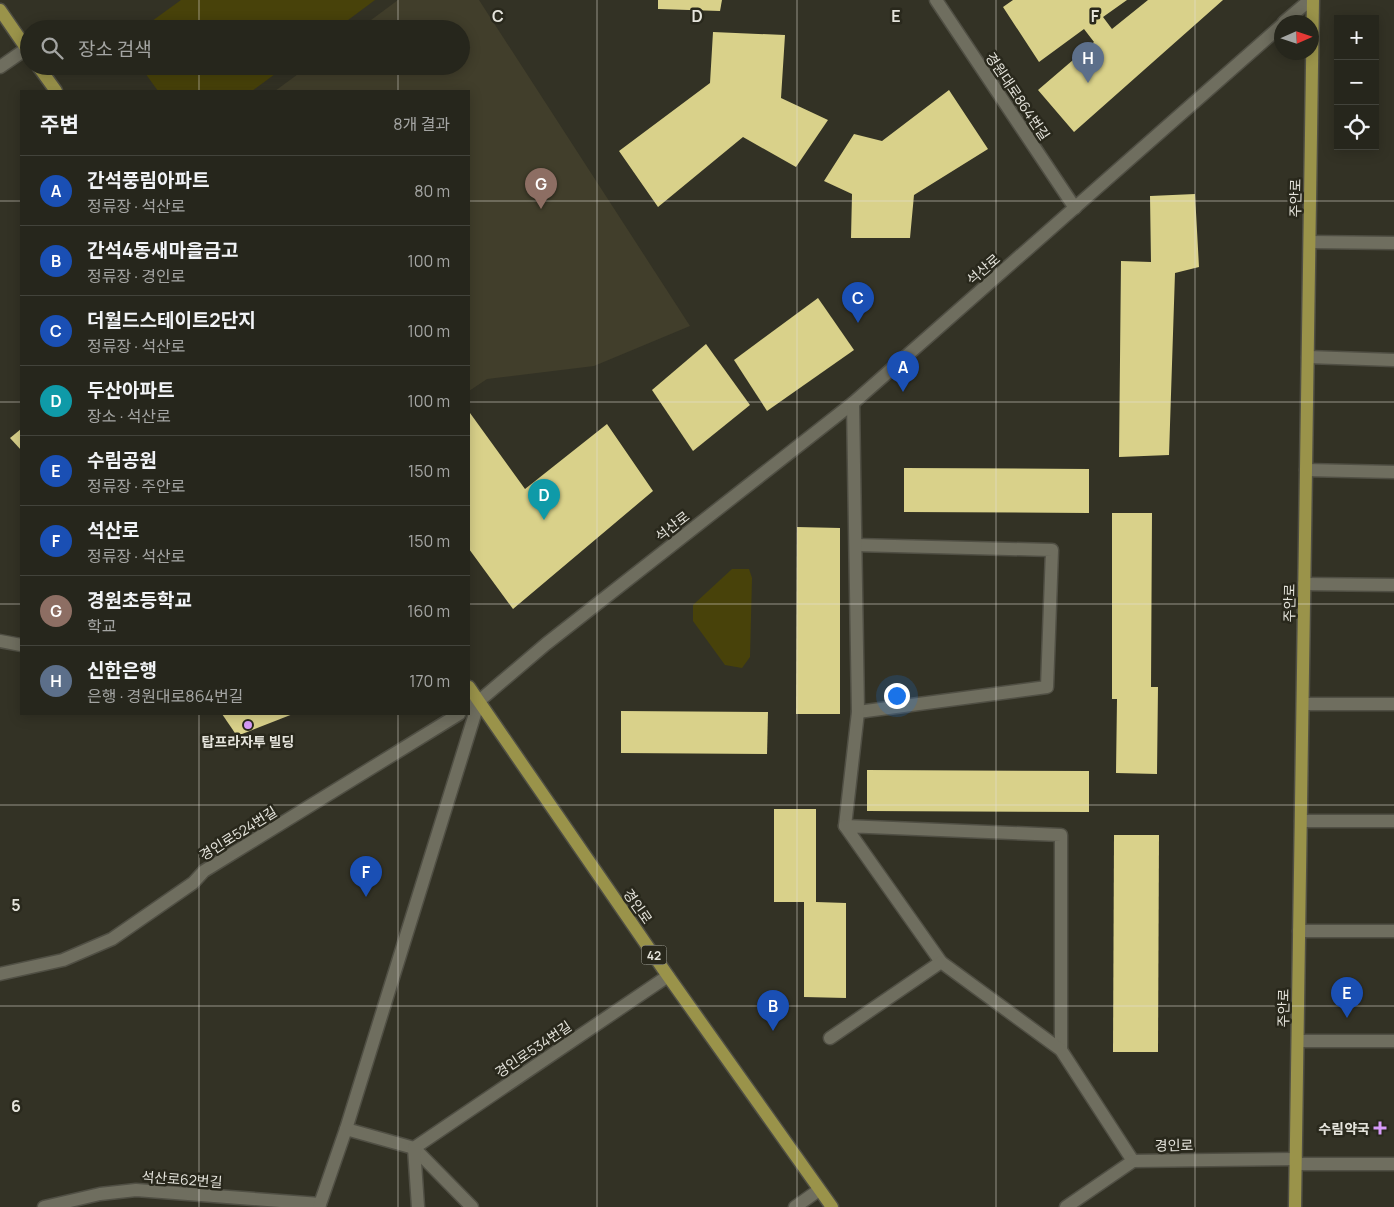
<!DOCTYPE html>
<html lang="ko">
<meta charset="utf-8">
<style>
body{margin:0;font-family:Manrope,"Noto Sans KR",sans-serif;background:#323229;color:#f1f3f6}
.controls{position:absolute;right:15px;top:15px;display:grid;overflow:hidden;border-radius:0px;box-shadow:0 2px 12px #0003}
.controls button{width:45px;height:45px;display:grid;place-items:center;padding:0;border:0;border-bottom:1px solid #42433b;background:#26261c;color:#f1f3f6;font:25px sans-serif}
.compass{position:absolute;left:1274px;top:15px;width:45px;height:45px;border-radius:50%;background:#26261c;box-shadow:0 2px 12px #0003;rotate:87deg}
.you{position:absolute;left:896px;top:695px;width:18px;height:18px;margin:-12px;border:4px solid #fff;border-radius:50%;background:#1a73e8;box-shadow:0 0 0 8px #1a73e833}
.badge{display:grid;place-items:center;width:32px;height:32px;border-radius:50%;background:#1a73e8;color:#fff;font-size:16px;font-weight:700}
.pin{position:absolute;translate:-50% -41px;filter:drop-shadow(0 1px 2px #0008)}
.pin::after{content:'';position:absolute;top:26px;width:18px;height:15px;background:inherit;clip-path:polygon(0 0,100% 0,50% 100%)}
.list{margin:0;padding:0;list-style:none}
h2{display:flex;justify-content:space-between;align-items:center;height:65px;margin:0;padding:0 20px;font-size:21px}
h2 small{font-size:16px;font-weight:400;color:#a4a5a3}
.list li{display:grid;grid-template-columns:32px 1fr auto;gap:15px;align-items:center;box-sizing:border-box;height:70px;padding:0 20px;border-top:1px solid #42433b}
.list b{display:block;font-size:19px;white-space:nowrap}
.list p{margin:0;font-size:16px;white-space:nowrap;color:#a4a5a3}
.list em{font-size:16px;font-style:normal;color:#a4a5a3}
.icon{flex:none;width:28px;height:28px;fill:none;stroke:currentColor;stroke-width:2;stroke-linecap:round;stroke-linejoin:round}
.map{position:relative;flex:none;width:1394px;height:1207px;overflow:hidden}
.search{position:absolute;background:#26261c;box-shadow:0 2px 12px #0003;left:20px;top:20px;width:450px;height:55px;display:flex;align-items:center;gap:12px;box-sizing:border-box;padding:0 18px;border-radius:28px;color:#a4a5a3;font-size:19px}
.panel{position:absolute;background:#26261c;box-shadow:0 2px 12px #0003;left:20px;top:90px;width:450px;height:625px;border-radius:0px}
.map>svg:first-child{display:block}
</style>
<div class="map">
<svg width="1394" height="1207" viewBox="0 0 1394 1207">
<rect width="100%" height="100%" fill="#333225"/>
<!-- built -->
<polygon fill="#413e2b" points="398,0 479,0 690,326 594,366 487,379 469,391 469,91 275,91 309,66 461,66 461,29 359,29"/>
<!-- green -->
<g fill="#48420a">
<polygon points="181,0 375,0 336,29 141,29"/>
<polygon points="140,66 286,66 252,91 158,91"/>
<polygon points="732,569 749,569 752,578 750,657 742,668 725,665 693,621 693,605"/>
</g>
<!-- building -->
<g fill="#d9d18a">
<polygon points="658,0 722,0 720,11 658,9"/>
<polygon points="1013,0 1127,0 1103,17 1112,29 1148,0 1223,0 1074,132 1038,90 1094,42 1084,29 1039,62 1003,7"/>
<polygon points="713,32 785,35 781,98 828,120 796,167 743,137 658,207 619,151 710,83"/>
<polygon points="949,90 988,149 914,195 910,238 851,238 852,194 824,181 854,134 882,141"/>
<polygon points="1195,194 1199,267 1175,273 1169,455 1119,457 1121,261 1151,262 1150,196"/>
<polygon points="818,298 854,350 767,411 734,360"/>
<polygon points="706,344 750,405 693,451 652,390"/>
<polygon points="470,413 525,489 607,424 653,491 513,609 469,549 469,414"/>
<polygon points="21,429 21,450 10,438"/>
<polygon points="904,468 1089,469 1089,513 904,512"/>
<polygon points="1112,513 1152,513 1151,687 1158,687 1157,774 1116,773 1117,699 1112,699"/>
<polygon points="797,527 840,528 840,714 796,714"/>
<polygon points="621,711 768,712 767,754 621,753"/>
<polygon points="222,714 293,714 237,736"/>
<polygon points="867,770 1089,771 1089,812 867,811"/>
<polygon points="774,809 816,809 816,902 846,903 846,998 804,997 804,902 774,902"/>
<polygon points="1114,835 1159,835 1158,1052 1113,1052"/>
</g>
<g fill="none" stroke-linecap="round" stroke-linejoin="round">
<defs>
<g id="minor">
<polyline points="936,0 1075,208"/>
<polyline points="1284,22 1310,0"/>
<polyline points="0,67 26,49"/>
<polyline points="1310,242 1394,243"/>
<polyline points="1308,357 1394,360"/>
<polyline points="1306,470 1394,472"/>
<polyline points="856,545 1052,550 1047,687 858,712"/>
<polyline points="1304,584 1394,585"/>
<polyline points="0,641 21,645"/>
<polyline points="1303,704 1394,704"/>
<polyline points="469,708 479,701 546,644 853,403 1282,25"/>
<polyline points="1301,821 1394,821"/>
<polyline points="845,826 858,712 853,403"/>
<polyline points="1299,931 1394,931"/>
<polyline points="941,962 845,826 1061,835 1061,1050"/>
<polyline points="0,974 63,960 112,939 193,883 204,871 459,714"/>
<polyline points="830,1038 941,962 1061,1050 1133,1161"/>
<polyline points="1298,1041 1394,1041"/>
<polyline points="346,1129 414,1148 472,1207"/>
<polyline points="1296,1164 1394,1164"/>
<polyline points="44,1207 100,1194 136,1190 320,1204"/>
<polyline points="319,1207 346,1129 479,701"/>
<polyline points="418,1207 414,1148 668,976"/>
<polyline points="795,1207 819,1190"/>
<polyline points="1066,1207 1133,1161 1296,1159"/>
</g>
<g id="major">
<polyline points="0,10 29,52"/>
<polyline points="38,66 56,91"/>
<polyline points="469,687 668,976 832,1207"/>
<polyline points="1295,1207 1313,0"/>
</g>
</defs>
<!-- minor casing -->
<use href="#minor" stroke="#504f44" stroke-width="15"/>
<!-- major casing -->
<use href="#major" stroke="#504f44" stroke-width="15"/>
<!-- minor -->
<use href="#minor" stroke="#6f6e5f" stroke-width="12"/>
<!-- major -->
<use href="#major" stroke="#9a934a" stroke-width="12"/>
</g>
<!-- grid -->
<path fill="none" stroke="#e5e4dc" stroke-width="1" stroke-opacity="0.55" d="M 199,0 L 199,29M 398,0 L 398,29M 597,0 L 597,1207M 797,0 L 797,1207M 996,0 L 996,1207M 1195,0 L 1195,1207M 199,66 L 199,91M 398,66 L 398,91M 0,201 L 21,201M 469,201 L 1394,201M 0,402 L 21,402M 469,402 L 1394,402M 0,604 L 21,604M 469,604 L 1394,604M 199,714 L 199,1207M 398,714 L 398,1207M 0,805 L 1394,805M 0,1006 L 1394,1006"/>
<!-- markers -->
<g fill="#d79bf9" stroke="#29281c" stroke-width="2">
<circle cx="248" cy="725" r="5"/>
<path d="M1377.5 1120.5h5v5h5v5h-5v5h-5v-5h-5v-5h5z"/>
</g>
<g text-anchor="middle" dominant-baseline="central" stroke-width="5" stroke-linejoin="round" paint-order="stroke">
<!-- shield labels -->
<rect fill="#29281c" stroke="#adaca2" stroke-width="1" x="641.5" y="945.5" width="25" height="19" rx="4"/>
<g font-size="12" font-weight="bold" fill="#e5e4dc">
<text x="654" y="955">42</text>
</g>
<!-- street labels -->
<g font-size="14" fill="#e5e4dc" stroke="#29281c">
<text transform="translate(1018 96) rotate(56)">경원대로864번길</text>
<text transform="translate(1295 198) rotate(-89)">주안로</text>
<text transform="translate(983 269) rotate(-41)">석산로</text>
<text transform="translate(672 526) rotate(-38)">석산로</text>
<text transform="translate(1289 603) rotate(-89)">주안로</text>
<text transform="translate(238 833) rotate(-32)">경인로524번길</text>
<text transform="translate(638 906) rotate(55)">경인로</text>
<text transform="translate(1283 1008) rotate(-89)">주안로</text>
<text transform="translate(533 1049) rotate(-34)">경인로534번길</text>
<text transform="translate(1174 1145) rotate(-1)">경인로</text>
<text transform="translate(182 1179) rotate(4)">석산로62번길</text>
</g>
<!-- poi labels -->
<g font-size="14" font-weight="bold" fill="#e5e4dc" stroke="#29281c">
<text x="248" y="741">탑프라자투 빌딩</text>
<text x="1370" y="1128" text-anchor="end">수림약국</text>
</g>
</g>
<g font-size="16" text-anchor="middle" font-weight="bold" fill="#e5e4dc" stroke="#29281c" stroke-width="5" stroke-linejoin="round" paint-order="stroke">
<text x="498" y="22">C</text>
<text x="697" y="22">D</text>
<text x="896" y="22">E</text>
<text x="1095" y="22">F</text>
<text x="16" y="911">5</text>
<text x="16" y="1112">6</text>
</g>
</svg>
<div class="controls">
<button>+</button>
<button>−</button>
<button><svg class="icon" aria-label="locate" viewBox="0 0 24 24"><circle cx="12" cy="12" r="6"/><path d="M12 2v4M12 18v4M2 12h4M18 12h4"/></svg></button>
</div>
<svg class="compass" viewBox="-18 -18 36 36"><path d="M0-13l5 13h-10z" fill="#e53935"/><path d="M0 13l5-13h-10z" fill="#a4a5a3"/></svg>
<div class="you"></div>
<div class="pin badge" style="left:903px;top:392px;background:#1a4fb4">A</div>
<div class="pin badge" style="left:773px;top:1031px;background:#1a4fb4">B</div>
<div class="pin badge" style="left:858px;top:323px;background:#1a4fb4">C</div>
<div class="pin badge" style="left:544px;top:520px;background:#0f9aa8">D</div>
<div class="pin badge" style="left:1347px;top:1018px;background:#1a4fb4">E</div>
<div class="pin badge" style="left:366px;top:897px;background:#1a4fb4">F</div>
<div class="pin badge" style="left:541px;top:209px;background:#8d6e63">G</div>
<div class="pin badge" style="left:1088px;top:83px;background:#5c6f8a">H</div>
<div class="search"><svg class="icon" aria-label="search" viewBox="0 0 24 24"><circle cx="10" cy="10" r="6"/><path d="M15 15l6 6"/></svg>장소 검색</div>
<section class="panel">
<h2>주변<small>8개 결과</small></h2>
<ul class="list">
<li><span class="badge" style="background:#1a4fb4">A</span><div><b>간석풍림아파트</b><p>정류장 · 석산로</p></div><em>80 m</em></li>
<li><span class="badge" style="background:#1a4fb4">B</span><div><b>간석4동새마을금고</b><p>정류장 · 경인로</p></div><em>100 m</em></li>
<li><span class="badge" style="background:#1a4fb4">C</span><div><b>더월드스테이트2단지</b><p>정류장 · 석산로</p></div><em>100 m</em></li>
<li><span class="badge" style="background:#0f9aa8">D</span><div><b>두산아파트</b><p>장소 · 석산로</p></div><em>100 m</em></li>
<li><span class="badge" style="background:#1a4fb4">E</span><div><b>수림공원</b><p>정류장 · 주안로</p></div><em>150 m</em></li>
<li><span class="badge" style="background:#1a4fb4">F</span><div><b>석산로</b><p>정류장 · 석산로</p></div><em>150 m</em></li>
<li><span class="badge" style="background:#8d6e63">G</span><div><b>경원초등학교</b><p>학교</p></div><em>160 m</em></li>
<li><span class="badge" style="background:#5c6f8a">H</span><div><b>신한은행</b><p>은행 · 경원대로864번길</p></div><em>170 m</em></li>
</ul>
</section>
</div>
